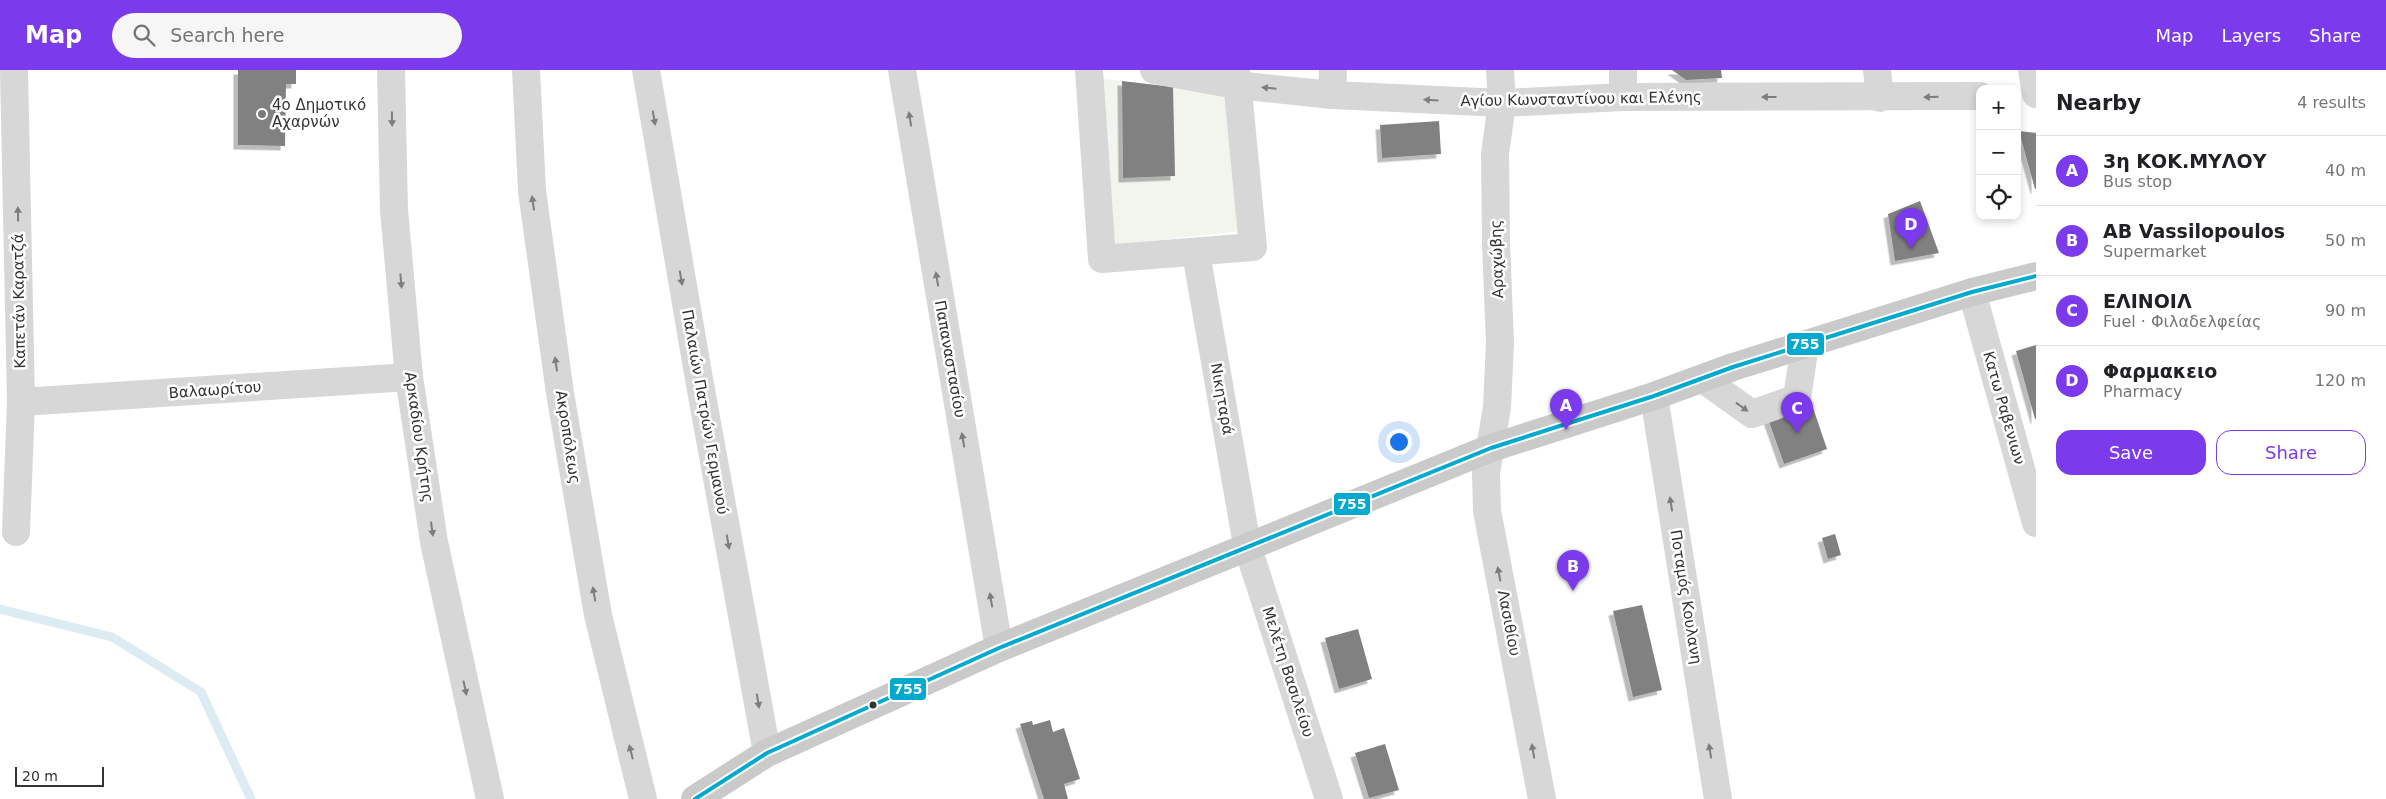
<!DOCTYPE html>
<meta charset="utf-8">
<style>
body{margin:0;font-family:"DejaVu Sans",sans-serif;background:#f6f6f6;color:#202124}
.controls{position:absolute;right:15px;top:15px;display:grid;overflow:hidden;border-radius:10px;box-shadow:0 2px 8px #0003}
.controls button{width:45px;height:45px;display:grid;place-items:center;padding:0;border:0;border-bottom:1px solid #e0e0e0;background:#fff;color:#202124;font:25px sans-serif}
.scale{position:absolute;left:15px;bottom:12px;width:89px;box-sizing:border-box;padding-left:5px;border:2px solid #333;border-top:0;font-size:14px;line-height:18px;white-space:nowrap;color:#333;-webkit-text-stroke:4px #fff;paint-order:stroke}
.you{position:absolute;left:1398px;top:371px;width:18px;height:18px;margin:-12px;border:4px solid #fff;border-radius:50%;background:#1a73e8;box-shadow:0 0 0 8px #1a73e833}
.badge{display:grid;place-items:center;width:32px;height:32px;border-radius:50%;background:#7c3aed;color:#fff;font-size:16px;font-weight:700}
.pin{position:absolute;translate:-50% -41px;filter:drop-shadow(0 1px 2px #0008)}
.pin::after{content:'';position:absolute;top:26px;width:18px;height:15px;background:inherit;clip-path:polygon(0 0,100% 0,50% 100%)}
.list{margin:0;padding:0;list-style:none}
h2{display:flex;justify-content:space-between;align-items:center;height:65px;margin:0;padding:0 20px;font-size:21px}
h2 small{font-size:16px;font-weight:400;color:#757577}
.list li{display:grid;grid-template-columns:32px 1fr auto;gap:15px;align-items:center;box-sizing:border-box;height:70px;padding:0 20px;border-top:1px solid #e0e0e0}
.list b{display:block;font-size:19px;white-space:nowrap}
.list p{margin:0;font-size:16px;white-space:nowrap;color:#757577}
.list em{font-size:16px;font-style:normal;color:#757577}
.actions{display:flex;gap:10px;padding:15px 20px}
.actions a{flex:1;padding:11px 0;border:1px solid #7c3aed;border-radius:15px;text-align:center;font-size:18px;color:#7c3aed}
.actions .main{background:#7c3aed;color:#fff}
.icon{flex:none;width:28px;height:28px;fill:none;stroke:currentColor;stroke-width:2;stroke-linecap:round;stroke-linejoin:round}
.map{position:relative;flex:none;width:2036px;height:729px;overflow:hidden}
header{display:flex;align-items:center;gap:30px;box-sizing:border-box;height:70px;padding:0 25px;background:#7c3aed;color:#fff}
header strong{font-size:24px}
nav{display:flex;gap:28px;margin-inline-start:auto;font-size:18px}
.search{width:350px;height:45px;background:#f6f6f6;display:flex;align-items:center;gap:12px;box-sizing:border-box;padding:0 18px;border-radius:28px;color:#757577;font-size:19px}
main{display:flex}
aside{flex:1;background:#fff}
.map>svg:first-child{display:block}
</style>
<header>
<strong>Map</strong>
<div class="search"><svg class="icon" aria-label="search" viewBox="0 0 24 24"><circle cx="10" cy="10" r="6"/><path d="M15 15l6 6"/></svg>Search here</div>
<nav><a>Map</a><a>Layers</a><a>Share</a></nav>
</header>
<main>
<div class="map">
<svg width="2036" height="729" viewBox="0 0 2036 729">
<defs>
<filter id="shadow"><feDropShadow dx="-4.5" dy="4.5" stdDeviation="0" flood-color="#0004"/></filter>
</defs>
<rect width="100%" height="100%" fill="#fff"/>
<!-- green -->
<polygon fill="#f1f5ed" points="1081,6 1228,24 1242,161 1095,177"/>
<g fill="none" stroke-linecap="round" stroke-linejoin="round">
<!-- stream -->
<polyline stroke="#ddebf3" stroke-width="9" points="0,539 112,567 201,622 251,729"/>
</g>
<!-- building -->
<g fill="#818181" filter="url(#shadow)">
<polygon points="238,0 296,0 296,14 286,14 285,76 238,75"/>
<polygon points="1672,0 1721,0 1722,8 1686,10"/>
<polygon points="1122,11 1173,17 1175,106 1123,108"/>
<polygon points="1439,51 1441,84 1382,88 1380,55"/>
<polygon points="2019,61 2036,63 2036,119 2035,119"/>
<polygon points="1920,131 1939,183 1895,191 1888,144"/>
<polygon points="2036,275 2036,349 2035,349 2016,281"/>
<polygon points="1805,314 1827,379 1784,394 1761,329"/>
<polygon points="1835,464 1841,485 1828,489 1822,468"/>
<polygon points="1642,535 1662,620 1633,627 1613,541"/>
<polygon points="1358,559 1372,609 1339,619 1325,568"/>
<polygon points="1050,650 1053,662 1064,658 1080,709 1064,714 1068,729 1044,729 1020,654 1032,651 1033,655"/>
<polygon points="1385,674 1399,720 1369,728 1355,683"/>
</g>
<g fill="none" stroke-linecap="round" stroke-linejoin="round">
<!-- minor -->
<g stroke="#d7d7d7" stroke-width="28">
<polyline points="14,0 21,332 16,462"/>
<polyline points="391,0 394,140 409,307 434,472 490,729"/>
<polyline points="526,0 532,121 560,323 598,545 643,729"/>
<polyline points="646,0 699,309 767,683"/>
<polyline points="902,0 999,578"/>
<polyline points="1089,0 1102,189 1253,177 1236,0"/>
<polyline points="1154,0 1236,15 1332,25 1502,33 1623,27 1980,26"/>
<polyline points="1500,0 1502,33 1495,84 1496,173 1500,273 1497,337 1486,403 1487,441 1542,729"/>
<polyline points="1877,0 1880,28"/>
<polyline points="2032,0 2036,24"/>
<polyline points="1332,25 1333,0"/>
<polyline points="1623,27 1623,0"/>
<polyline points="1196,183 1247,475 1329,729"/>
<polyline points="1972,222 2036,453"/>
<polyline points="1703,309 1752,344 1797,328 1805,275"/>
<polyline points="1654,326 1718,729"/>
<polyline points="21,332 409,307"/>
</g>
<!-- major -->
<polyline stroke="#cacaca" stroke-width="28" points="695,729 767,683 999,578 1491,378 1654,326 1733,297 1972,222 2036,206"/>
<defs>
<polyline id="bus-1" points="695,729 767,683 999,578 1491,378 1654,326 1733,297 1972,222 2036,206"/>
</defs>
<!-- bus-1 casing -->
<use href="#bus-1" stroke="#fff" stroke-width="8"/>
<!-- bus-1 -->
<use href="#bus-1" stroke="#00a9ce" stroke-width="4"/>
</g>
<!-- one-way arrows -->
<defs><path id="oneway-solid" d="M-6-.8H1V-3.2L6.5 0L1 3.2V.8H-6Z" transform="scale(1.25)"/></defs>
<g fill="#7d7d7d">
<use href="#oneway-solid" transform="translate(1269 18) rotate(-174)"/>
<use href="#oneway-solid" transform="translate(1769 27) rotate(-180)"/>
<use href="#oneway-solid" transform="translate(1931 27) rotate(179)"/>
<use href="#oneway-solid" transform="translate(1431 30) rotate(-177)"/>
<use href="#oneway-solid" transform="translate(654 48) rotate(80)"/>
<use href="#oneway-solid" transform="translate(392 49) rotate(89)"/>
<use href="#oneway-solid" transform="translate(910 49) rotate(-99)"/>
<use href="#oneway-solid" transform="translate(533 133) rotate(-98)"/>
<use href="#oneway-solid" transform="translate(18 144) rotate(-91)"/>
<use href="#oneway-solid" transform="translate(681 208) rotate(80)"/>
<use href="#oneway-solid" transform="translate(937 209) rotate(-99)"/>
<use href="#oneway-solid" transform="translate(401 211) rotate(85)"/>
<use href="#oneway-solid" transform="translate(556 294) rotate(-98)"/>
<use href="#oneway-solid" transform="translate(1742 337) rotate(36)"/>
<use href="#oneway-solid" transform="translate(963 370) rotate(-100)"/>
<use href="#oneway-solid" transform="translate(1671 434) rotate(-99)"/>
<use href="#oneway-solid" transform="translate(432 459) rotate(82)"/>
<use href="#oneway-solid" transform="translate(728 472) rotate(80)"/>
<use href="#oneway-solid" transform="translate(1499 504) rotate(-101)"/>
<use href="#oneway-solid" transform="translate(594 524) rotate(-100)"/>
<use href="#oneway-solid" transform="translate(991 530) rotate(-100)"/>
<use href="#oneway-solid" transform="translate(465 618) rotate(78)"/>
<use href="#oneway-solid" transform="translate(758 631) rotate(80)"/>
<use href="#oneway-solid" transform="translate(1533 681) rotate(-100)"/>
<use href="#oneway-solid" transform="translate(1710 681) rotate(-99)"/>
<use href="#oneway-solid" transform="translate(631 682) rotate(-104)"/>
</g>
<!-- markers -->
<circle fill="#7a7a7a" stroke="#fff" stroke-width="2" cx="262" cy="44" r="5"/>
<circle fill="#333" stroke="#fff" stroke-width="2" cx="873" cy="635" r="4.5"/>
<g text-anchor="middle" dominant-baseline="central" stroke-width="5" stroke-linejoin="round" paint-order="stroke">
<!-- street labels -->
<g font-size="15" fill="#333" stroke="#fff">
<text transform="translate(1581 29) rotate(-1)">Αγίου Κωνσταντίνου και Ελένης</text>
<text transform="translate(1497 189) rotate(-92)">Αραχώβης</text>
<text transform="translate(19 231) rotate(-91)">Καπετάν Καρατζά</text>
<text transform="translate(950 289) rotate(80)">Παπαναστασίου</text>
<text transform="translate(215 320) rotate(-4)">Βαλαωρίτου</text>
<text transform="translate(1222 329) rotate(80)">Νικηταρά</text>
<text transform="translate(2004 338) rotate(74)">Κατω Ραβενιων</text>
<text transform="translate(705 342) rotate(80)">Παλαιών Πατρών Γερμανού</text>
<text transform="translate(419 367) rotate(82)">Αρκαδίου Κρήτης</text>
<text transform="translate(568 367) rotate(81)">Ακροπόλεως</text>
<text transform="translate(1686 527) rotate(81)">Ποταμός Κουλανη</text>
<text transform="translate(1509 553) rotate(79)">Λασιθίου</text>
<text transform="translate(1288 602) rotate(72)">Μελέτη Βασιλείου</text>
</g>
<!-- poi labels -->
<g font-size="15" fill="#333" stroke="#fff" text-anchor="start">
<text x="272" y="35">4ο Δημοτικό<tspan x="272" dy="17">Αχαρνών</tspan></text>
</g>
</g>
<g stroke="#fff" stroke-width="2">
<rect x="1786" y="262" width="39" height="24" rx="5" fill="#00a9ce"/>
<rect x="1333" y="422" width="38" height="24" rx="5" fill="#00a9ce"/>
<rect x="889" y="607" width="38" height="24" rx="5" fill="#00a9ce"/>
</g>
<g font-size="14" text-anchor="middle" font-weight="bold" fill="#fff">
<text x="1805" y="279">755</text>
<text x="1352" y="439">755</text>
<text x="908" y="624">755</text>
</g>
</svg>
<div class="controls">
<button>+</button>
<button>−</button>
<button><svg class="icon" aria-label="locate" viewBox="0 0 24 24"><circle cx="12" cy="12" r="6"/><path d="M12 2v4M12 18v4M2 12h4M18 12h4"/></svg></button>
</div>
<div class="scale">20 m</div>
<div class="you"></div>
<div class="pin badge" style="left:1566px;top:360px">A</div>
<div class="pin badge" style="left:1573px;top:521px">B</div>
<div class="pin badge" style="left:1797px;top:363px">C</div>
<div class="pin badge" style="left:1911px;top:179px">D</div>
</div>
<aside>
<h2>Nearby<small>4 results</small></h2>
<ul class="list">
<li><span class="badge">A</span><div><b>3η ΚΟΚ.ΜΥΛΟΥ</b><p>Bus stop</p></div><em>40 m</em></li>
<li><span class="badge">B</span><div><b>AB Vassilopoulos</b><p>Supermarket</p></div><em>50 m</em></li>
<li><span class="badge">C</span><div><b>ΕΛΙΝΟΙΛ</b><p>Fuel · Φιλαδελφείας</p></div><em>90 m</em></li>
<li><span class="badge">D</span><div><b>Φαρμακειο</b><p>Pharmacy</p></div><em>120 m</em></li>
</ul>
<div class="actions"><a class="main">Save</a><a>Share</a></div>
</aside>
</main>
